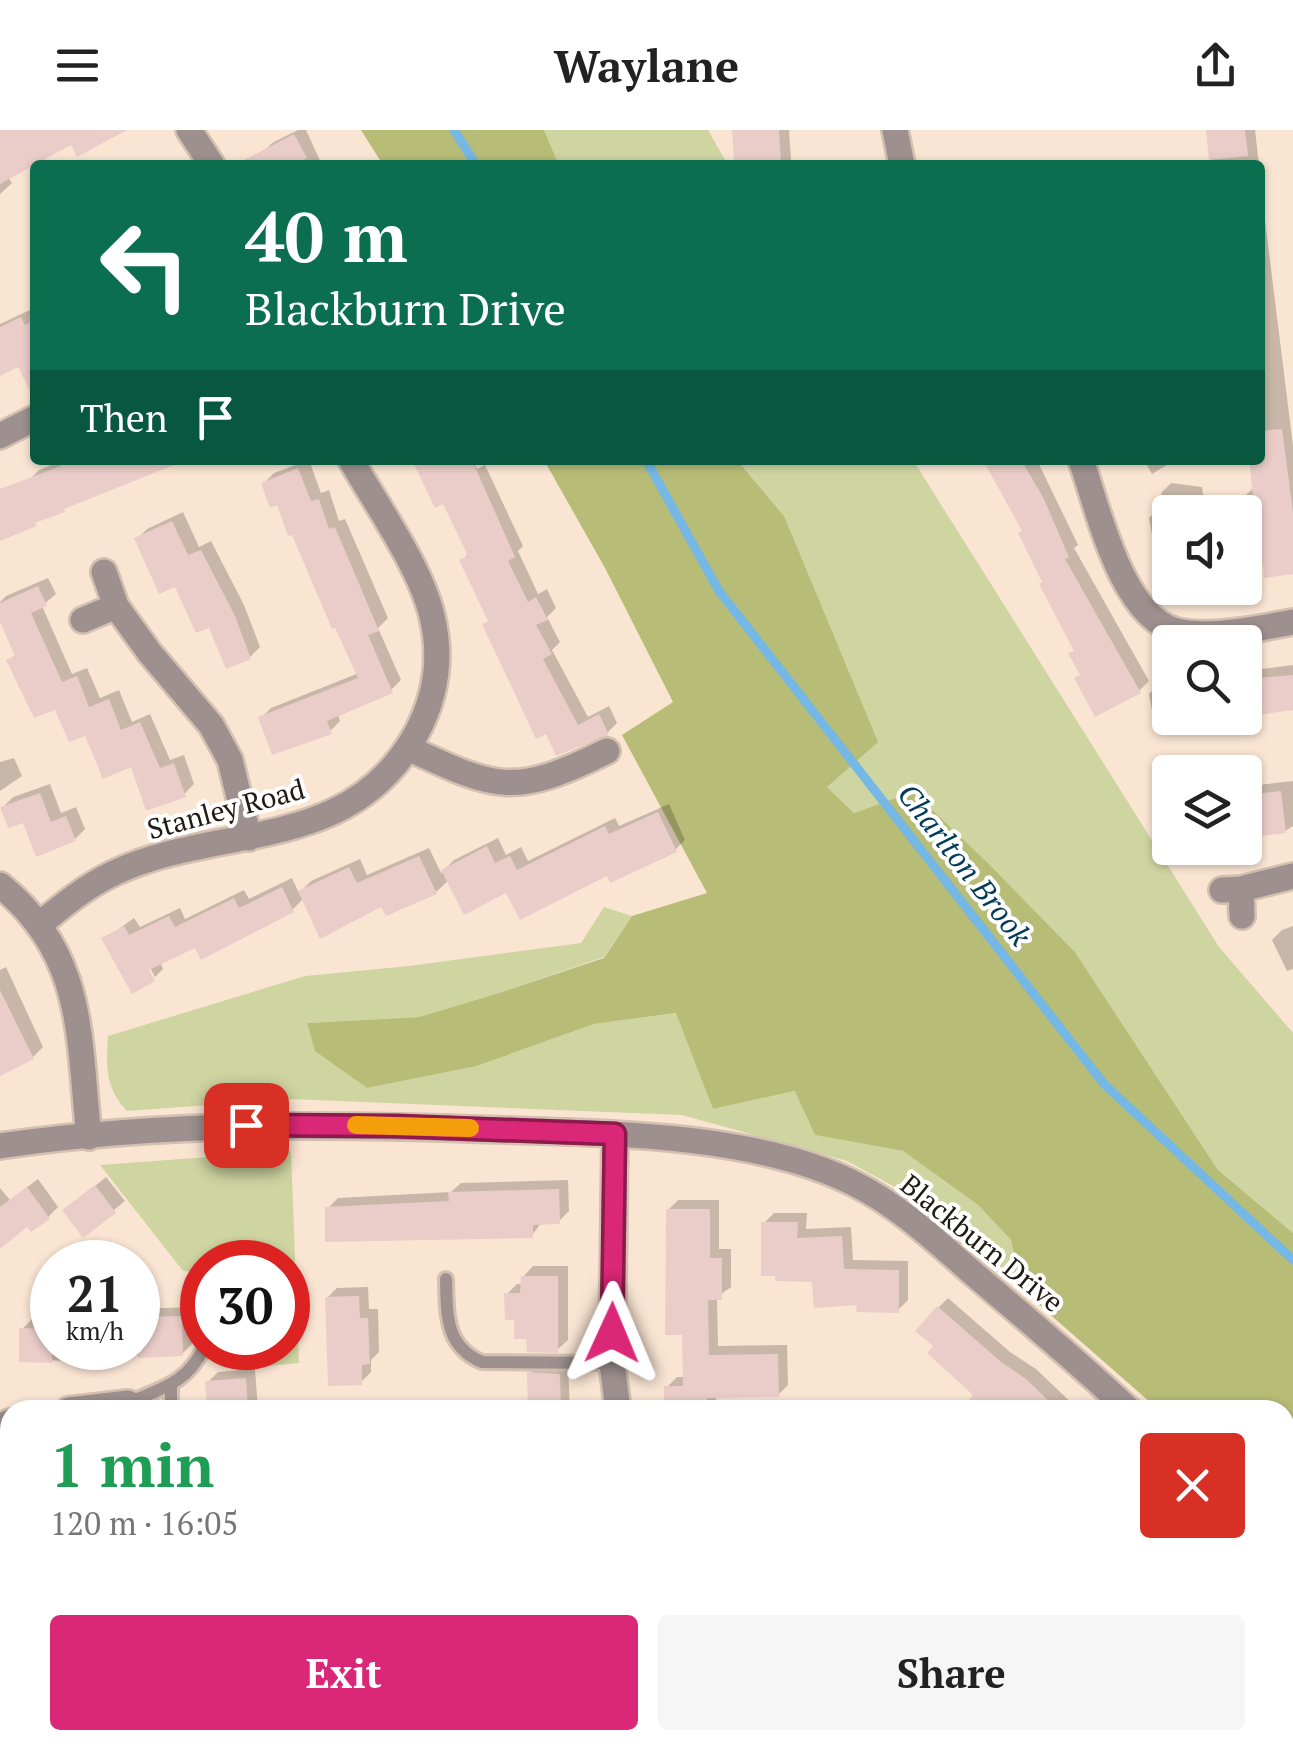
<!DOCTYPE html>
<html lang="en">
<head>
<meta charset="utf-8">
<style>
  :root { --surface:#fff; --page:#f6f6f6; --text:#222; --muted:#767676; --accent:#db2777 }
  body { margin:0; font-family:"PT Serif",serif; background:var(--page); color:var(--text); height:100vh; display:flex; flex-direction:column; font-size:38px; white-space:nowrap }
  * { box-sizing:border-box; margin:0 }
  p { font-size:32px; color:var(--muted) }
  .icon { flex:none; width:55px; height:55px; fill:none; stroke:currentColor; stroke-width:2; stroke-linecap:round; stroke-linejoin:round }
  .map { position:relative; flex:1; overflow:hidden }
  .panel { position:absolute; left:0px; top:1270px; width:1295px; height:350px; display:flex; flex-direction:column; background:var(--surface); border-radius:30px 30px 0 0; box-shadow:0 2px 8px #0004 }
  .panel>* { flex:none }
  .top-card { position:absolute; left:30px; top:30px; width:1235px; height:305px; border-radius:10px; box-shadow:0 2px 8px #0004; background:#0b6e4f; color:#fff; overflow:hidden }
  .buttons { position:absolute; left:1152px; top:365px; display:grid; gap:20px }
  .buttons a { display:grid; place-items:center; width:110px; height:110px; border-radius:10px; background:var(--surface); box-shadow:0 2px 8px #0004; font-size:50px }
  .speed { position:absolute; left:30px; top:1110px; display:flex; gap:20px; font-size:50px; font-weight:700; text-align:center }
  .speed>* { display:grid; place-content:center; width:130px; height:130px; border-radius:50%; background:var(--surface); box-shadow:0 2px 8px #0004; line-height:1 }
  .speed small { font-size:25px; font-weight:400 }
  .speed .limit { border:15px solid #d22; background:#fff; color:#111 }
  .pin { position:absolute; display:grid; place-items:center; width:85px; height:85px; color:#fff; margin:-42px; border-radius:20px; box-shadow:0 5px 15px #0006 }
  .me { position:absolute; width:110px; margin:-55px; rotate:1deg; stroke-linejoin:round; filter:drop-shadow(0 0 8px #0008) }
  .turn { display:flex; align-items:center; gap:35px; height:210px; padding:0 50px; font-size:45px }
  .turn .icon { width:130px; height:130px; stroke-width:2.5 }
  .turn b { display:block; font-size:70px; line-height:85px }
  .then { display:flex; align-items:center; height:95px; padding:0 50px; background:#0003; gap:20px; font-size:38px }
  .round { display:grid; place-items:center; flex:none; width:105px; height:105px; border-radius:10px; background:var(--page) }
  .overview { display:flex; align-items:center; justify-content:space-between; height:170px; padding:0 50px }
  h1 { font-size:60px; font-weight:700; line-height:75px; color:#1e9e55 }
  .cta { display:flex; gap:20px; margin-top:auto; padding:20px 50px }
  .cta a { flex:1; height:115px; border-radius:10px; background:var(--accent); color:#fff; font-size:40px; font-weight:700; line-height:115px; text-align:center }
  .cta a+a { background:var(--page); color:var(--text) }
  header { display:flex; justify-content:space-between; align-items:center; height:130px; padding:0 50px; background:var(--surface); font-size:45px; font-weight:700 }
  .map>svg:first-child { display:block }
  .green { fill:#cfd5a1 }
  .forest { fill:#b7bd76 }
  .shadow { fill:#0003 }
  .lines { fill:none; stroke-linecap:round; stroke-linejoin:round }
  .stream { stroke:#75b7e5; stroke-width:9 }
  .building { fill:#eacdc8 }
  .service-casing { stroke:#d3c0b0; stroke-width:18 }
  .minor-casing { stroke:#d3c0b0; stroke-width:30 }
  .service { stroke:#9d908f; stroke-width:12 }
  .minor { stroke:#9d908f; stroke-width:25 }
  .route-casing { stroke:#8e194d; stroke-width:25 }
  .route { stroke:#db2777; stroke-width:18 }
  .slow { stroke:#f59e0b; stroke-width:18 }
  .labels { text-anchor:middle; stroke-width:8; stroke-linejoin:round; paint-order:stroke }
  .street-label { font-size:28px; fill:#211a13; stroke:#fff }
  .water-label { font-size:30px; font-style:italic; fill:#033b59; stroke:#fff }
</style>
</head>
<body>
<header><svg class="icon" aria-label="menu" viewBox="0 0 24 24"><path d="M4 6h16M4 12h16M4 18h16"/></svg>Waylane<svg class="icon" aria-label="share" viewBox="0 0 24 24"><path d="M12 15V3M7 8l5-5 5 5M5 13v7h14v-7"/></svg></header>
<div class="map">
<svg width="1293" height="1620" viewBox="0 0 1293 1620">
  <rect width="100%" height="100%" fill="#fae5d3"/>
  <path class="green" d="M544,0H708L728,35H559Z
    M737,330H913L1219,817L1293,903V1103L1218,1040L1075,822L987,732L913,663L854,683L827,657L784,386Z
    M604,777L632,786L604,827L502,862L419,887L307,893L315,920L367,958L477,936L594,894L677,883L713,979L796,961L816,1005L903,1021L978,1075L1011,1110L1021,1159L919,1070L847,1031L682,985L289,969L127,981C105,957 106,937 108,906L305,846L409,836L581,813Z
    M291,1021L299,1233L245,1238L243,1218H288V1132H202V1142L183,1141L100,1035Z"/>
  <path class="forest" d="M361,0H544L559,35H383Z
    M544,330H737L784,386L878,612L827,657L854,683L913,662L987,732L1075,822L1218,1040L1293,1103V1405L1285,1398V1280H1159L1021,1159L1011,1110L978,1075L903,1021L815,1005L795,961L713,979L676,883L594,894L477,936L367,958L315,921L307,893L419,887L502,862L604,828L632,786L707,763L622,605L673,572L605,438Z"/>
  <path class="shadow" d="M0,0H116L72,12L8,47L12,53L0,64Z
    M298,0H306L322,35H268L262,23L272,13Z
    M735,0H789L791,30L786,35H751Z
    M1209,0H1255L1259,35H1212Z
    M1260,50L1293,316V442L1265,432L1245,413V382H1170V420L1155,421L1149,388L1159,378H1168L1161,363L1171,353L1202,357L1204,371L1241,370L1254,357L1251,330H1260Z
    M32,179L35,185V229L0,244V194Z
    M64,330H174L68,375L0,409V363L29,350L39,340Z
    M309,330L321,363L329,360L339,391L345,389L388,488L378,498L401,550L391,560L338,584L340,591L330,601L261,588L271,578L359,543L279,372L264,353L274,343Z
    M415,330H473L477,339L485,335L523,416L518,421L538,464L547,459L556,478L547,487L560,512L552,520L588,587L609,576L617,593L607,603L557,623L462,431L469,423L444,370Z
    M987,330H1037L1078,415L1074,418L1149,551L1139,561L1082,544L1076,519L1024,400Z
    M1144,330H1175L1152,344Z
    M183,382L199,417L211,411L244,475L260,517L250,527L210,494L137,409L147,399Z
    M48,448L56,464L42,476L72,544L87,538L100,568L119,560L132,592L150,584L170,630L184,625L194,654L184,664L86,602L9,531L17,523L0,486V472L6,466Z
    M1293,535V575L1245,584V541Z
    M1170,553V588H1221L1156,601L1149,564L1159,554Z
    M14,628L22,646L0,661V632Z
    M1293,651V696L1285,701L1245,705V660L1249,656Z
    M50,654L61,683L76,677L85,699L75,709L3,677L13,667Z
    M669,674L685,710L675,720L608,743L507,760L449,750L436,762L383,773L304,768L292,780L196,814L160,832L163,839L155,847L145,828L105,809L134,788L140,797L180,778L185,789L244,760L249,769L292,748L299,763L311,751L360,729L367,745L429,718L441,743L454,730L498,708L506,725L521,717L528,731L615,688L619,696Z
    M1293,796V839L1287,841L1272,810L1282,800Z
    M6,837L43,917L33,927L0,943V840Z
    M106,1047L125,1071L84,1104L65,1080Z
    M38,1049L58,1077L48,1087L28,1093L0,1116V1058L10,1070Z
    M568,1050L569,1081L559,1091L542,1092L532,1105L328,1078L338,1068L451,1062L461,1053Z
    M678,1070H719V1119H731V1157L717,1167L718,1216L787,1215L788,1255L778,1265H716L717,1280H667V1257L677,1247H685V1202L668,1080Z
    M774,1083H807L806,1099L851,1097L853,1130L908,1131V1170L898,1180L859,1173L814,1150L764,1093Z
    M533,1136H568V1210L557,1220L529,1207L507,1164L517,1154H523V1147Z
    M368,1157L369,1179H378L379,1222L371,1230V1242L361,1252L327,1168L337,1158Z
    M948,1168L1010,1222L1036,1239L1079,1280H974L977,1264L937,1216L938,1178Z
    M191,1177L192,1214L182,1224L112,1226L106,1232L78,1234V1231L21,1230L22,1199L32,1189H52V1218H138V1179Z
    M540,1233H568L570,1280H531L530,1243Z
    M255,1239L258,1280H210L208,1252L218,1242Z
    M884,1271V1280H837L845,1272Z
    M487,1276V1280H445L447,1278Z
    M10,1341V1382H0V1342Z
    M1289,1472L1293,1478V1558L1285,1548V1475Z
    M0,1532L10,1546V1610H29L14,1620H0Z
    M308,1610H317L323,1620H292Z
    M358,1610H420L427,1620H365Z
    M530,1610H578L579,1620H527Z
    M621,1610H675V1620H621Z
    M773,1610H817V1620H773Z
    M950,1610H992V1620H950Z
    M1063,1610H1163L1161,1620H1063Z"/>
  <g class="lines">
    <path class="stream" d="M454,0L476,35
      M646,330L719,461L1104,954L1293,1130"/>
  </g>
  <path class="building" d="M0,0H127L77,27L71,15L0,54Z
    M732,0H779L781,35L734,33Z
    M1206,0H1245L1248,26L1209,30Z
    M294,4L307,28L293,35H234Z
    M21,187L25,195L35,190V271L18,237L0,246V197Z
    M1282,299L1293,382V444L1264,448L1263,435L1247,437L1245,367L1253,366L1249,330H1260V301Z
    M59,330H184V331L64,379L65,382L35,393L37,396L0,411V359L61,336Z
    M412,330H472L515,427L508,431L528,472L536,467L548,490L536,495L552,524L543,529L578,595L599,584L609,605L556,626L546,604L536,609L482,494L488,491L459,430L468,426L443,374L435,378Z
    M983,330H1021L1043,367L1069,427L1065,429L1141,563L1095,587L1074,548L1080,545L1068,523L1074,521L1039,454L1042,452L1018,403L1022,401Z
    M298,338L311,371L319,369L329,399L335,397L379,501L368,505L393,563L327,591L332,604L272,625L258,587L358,548L335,498L332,499L292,405L288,406L277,375L270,378L261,353Z
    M172,391L188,425L201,420L235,486L251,529L226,539L209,498L196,503L175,457L159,464L134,408Z
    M38,456L47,476L31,483L62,552L77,546L89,577L109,569L121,600L140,592L160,638L174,633L186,667L146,681L131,637L103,649L85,606L69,612L55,580L34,588L6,530L15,526L0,492V473Z
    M1293,545V580L1245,587V549Z
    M1281,661L1286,703L1245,708V665Z
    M40,663L51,692L66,686L76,711L36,727L23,693L8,698L0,677Z
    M658,682L677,722L610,753L607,746L520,790L506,763L464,785L441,740L487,716L495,733L510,726L517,740L605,696L609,704Z
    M419,726L437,764L386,786L381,777L320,809L298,761L349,737L357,753Z
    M282,757L294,782L201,830L195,818L149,840L155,851L132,864L101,808L124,796L129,805L169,786L175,797L234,768L239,778Z
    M0,860L34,929L0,946Z
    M95,1055L116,1083L83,1108L62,1080Z
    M27,1057L50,1089L31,1102L27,1097L0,1119V1077Z
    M559,1059L560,1094L533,1095V1108L325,1112V1077L449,1071L448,1062Z
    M666,1079H710V1128H722V1170H708L709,1225L778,1224L779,1267L707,1268V1280H664V1256H683L682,1205H665Z
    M761,1092H798L797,1108L842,1106L844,1139L899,1140V1183L856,1182L857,1175L814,1178L812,1152L775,1151V1146H761Z
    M521,1146H558V1223L527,1222L526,1209H514V1190H505L504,1163H520Z
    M359,1166L360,1188H368L370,1234L362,1235V1255L328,1256L325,1167Z
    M937,1176L1000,1231L1026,1249L1058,1280H961L973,1265L927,1223L933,1216L915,1201Z
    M182,1186L183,1226L138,1228V1187Z
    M19,1198L52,1199V1233L19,1232Z
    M527,1242L560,1244L561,1280H528Z
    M246,1248L248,1280H207L205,1251Z"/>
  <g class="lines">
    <defs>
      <path id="service" d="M446,1149C447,1185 445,1216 482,1232L612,1233
        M171,1257V1280
        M128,1273C162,1258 186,1254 204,1218"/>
      <path id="minor" d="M189,0L212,35
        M895,0L902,35
        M0,306L35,288
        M1081,330C1098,378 1121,487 1177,501C1208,509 1261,498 1293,492
        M104,442L116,476L149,522L211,595L230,630L249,708
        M83,490L116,476
        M408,618C498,660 514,667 607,621
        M0,755C86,825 78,907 89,1007
        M1241,759L1242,786
        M1222,760L1241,759L1293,746
        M39,795C62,776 86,756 114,743C219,693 349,725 416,604C436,567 442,527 432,486C421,438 376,374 351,330
        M615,1004L612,1233L618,1280
        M0,1016C168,991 337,994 506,1000C612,1003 760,1005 855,1054C901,1077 937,1112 975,1145C1027,1189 1079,1233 1129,1280
        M69,1280L128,1273
        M0,1296L10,1292
        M1285,1419L1293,1426
        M0,1464L10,1478
        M724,1610L727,1620
        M87,1620L101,1610"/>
    </defs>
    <use href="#service" class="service-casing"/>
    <use href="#minor" class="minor-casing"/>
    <use href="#service" class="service"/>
    <use href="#minor" class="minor"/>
  </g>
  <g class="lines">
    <defs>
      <path id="route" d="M246,995L396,996L615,1004L612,1203"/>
    </defs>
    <use href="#route" class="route-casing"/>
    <use href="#route" class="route"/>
    <path class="slow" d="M356,995L470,998"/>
  </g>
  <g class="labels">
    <g class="street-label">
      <text transform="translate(226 679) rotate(-15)" y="10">Stanley Road</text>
      <text transform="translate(982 1113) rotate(39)" y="10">Blackburn Drive</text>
    </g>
    <g class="water-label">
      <text transform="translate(964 735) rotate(52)" y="10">Charlton Brook</text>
    </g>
  </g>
</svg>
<div class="buttons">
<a><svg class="icon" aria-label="sound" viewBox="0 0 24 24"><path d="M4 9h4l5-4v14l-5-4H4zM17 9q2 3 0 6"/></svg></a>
<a><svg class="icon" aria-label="search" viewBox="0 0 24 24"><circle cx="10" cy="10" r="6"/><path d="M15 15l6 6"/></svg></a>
<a><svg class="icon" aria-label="layers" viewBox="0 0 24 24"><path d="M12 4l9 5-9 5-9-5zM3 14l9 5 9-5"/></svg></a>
</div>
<div class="speed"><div>21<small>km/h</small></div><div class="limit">30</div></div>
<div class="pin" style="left:246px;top:995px;background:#d93025"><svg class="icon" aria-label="arrive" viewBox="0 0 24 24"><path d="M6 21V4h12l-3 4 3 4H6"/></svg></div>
<svg class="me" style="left:612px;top:1203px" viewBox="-20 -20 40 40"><path d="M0-17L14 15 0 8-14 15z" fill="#db2777" stroke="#fff" stroke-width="4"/></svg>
<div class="top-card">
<div class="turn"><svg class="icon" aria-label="left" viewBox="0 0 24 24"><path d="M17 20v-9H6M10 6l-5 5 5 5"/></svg><div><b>40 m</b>Blackburn Drive</div></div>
<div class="then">Then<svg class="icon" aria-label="arrive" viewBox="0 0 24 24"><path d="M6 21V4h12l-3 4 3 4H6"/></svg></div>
</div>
<section class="panel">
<div class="overview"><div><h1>1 min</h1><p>120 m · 16:05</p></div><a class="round" style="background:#d93025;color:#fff"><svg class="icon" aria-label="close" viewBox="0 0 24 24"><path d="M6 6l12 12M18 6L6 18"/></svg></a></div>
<div class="cta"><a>Exit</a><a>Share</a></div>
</section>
</div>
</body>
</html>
